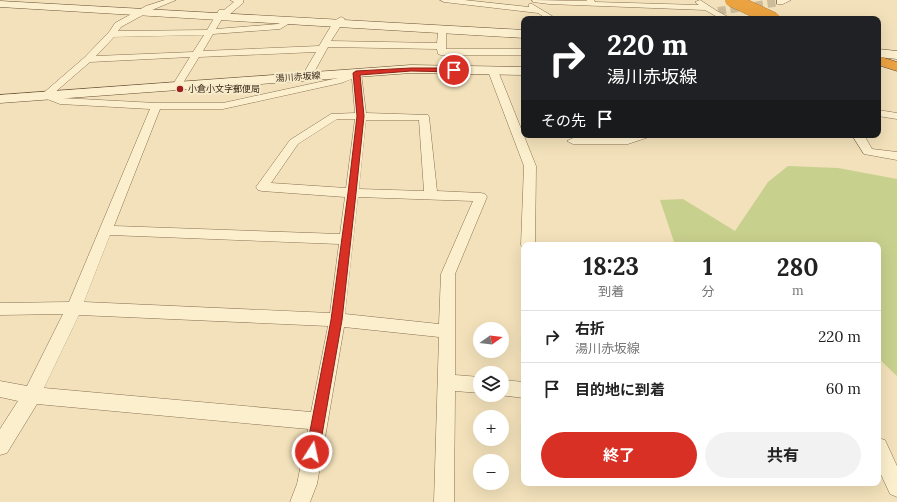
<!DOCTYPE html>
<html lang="ja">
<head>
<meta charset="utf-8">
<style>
  :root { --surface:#fff; --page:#f2f2f2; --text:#222; --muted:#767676; --line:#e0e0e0; --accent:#d93025 }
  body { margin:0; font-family:Lora,"Noto Sans JP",serif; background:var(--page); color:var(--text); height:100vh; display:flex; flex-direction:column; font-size:15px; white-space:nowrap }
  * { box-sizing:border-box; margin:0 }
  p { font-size:13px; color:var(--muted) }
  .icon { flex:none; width:22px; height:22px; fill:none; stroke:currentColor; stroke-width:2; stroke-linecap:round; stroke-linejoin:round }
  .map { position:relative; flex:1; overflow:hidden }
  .drawer { position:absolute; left:521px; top:242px; width:360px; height:244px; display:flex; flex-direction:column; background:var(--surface); border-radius:8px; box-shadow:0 4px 16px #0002 }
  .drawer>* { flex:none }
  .top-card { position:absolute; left:521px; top:16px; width:360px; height:122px; border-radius:8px; box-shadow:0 4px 16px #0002; background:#202124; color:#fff; overflow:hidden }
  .needle { width:26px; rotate:76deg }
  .controls { position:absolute; left:473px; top:322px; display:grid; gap:8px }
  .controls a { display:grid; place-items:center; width:36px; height:36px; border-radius:50%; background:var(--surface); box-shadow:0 4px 16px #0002; font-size:20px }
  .pin { position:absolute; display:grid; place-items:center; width:34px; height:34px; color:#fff; margin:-17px; border:2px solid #fff; border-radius:50%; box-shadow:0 1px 4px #0007 }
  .me { position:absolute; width:44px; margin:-22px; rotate:10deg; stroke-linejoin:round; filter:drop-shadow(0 0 3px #0008) }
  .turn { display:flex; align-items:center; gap:14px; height:84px; padding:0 20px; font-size:18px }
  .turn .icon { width:52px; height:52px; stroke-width:2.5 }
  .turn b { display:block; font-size:28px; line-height:34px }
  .then { display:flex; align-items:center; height:38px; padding:0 20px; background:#0003; gap:8px; font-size:15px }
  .eta { display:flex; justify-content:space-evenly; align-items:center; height:68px; text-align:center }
  .eta b { font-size:24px; font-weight:700; line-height:28px }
  .primary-button { display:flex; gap:8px; margin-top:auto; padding:8px 20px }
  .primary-button a { flex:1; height:46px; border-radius:24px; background:var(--accent); color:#fff; font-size:16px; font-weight:700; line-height:46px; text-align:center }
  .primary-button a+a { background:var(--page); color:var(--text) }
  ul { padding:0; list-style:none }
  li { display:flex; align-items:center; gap:12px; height:52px; padding:0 20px; border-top:1px solid var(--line) }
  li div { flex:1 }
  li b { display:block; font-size:15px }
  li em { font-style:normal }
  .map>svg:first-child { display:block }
  .green { fill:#c8d08d }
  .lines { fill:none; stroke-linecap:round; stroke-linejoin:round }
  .street-tunnel { stroke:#cdbc9a; stroke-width:8; stroke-dasharray:8 4.5; stroke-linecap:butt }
  .street-casing { stroke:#897053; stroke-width:1 }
  .secondary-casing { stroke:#6b5136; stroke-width:1 }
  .highway-casing { stroke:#563e28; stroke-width:1 }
  .street { fill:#fcefcd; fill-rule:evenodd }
  .secondary { fill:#fcefcd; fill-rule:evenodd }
  .highway { fill:#eba240; fill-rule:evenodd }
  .highway-bridge-casing { stroke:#563e28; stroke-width:14; stroke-linecap:butt }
  .highway-bridge { stroke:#eba240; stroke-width:14 }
  .route { fill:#d93025; stroke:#8d1f18 }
  .poi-dot { fill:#9e1e1d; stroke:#f8ebca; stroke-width:1.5 }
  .labels { text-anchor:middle; stroke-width:4; stroke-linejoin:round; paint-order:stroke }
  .far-street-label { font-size:9px; fill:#372819; stroke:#f8ebca }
  .far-poi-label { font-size:9px; fill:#372819; stroke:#f8ebca; text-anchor:start }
</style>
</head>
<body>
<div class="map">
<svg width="897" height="502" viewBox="0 0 897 502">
  <rect width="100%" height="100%" fill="#f2e1ba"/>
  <path class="green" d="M788,166L838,168L897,179V376L878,358V245H675L660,200L683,199L735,231L768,182Z"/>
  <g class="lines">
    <path class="street-tunnel" d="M718,11L780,2"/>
    <defs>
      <path id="street" d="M165,0H176L152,10L121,27L118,31L207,30L219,10H224L234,2L230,0H243V3L230,14H225L216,29L278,24L291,18L295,20L280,29L213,34L203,51L319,46L334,21L341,17L345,19L331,41L437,43L438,33L442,30L446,33V49H524V55H441L438,54L437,49L328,47L312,76L307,79L302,76L316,52L199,57L180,88L177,89L172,86L190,57L90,62L53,94L62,98L156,103H223L338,78L356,70L361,73L366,113L428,115L429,117L437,191L481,193L485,194L487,197L455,274V375L480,377V393L455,391L454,502H434L439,337L344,327L317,484L310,502H290L297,484L308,429L37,404L7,453L0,455V429L18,401L0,397V381L27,386L63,314L0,315V303L69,302L150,109L60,104L42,97L41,95L85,57L109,32L115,23L146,6ZM204,35L193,52L96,56L114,37ZM352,79L355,113L331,114L290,140L256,187L258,190L262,191L345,197L340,234L114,226L160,109H223L341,83ZM337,119H355L346,188L271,183L298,144ZM366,120H419L424,191L359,189ZM358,197L473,201L441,274L439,324L345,314ZM110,235L339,244L330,313L84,302ZM79,315L328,326L311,412L44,388Z
        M440,0H464L529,7V4H532L557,19H547L538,13L444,2Z
        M532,0L587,1L586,0H594L595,2L699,5L695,2L700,0L717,11L732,19H721L705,10L549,4L533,2Z
        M777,0H791L783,4H777Z
        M493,68L498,71L536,166L535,245H524V249L521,245L524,166L488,71Z
        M878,110L897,113V119L878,116Z
        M634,135H651L649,137L628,144H573L567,141L573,138H627Z
        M852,135H864L872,149L897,152V160L864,154Z
        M502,380L524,382V398L499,395H502Z
        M878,438L885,440L897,466V497L890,494L878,468Z"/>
      <path id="secondary" d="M0,1L524,30V38L0,7Z
        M878,49L897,51V59L878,57Z
        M411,65L524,67V75L411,73L0,103V95Z"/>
      <path id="highway" d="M878,56L897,62V71L878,65Z"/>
    </defs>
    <use href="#street" class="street-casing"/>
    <use href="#secondary" class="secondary-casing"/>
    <use href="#highway" class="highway-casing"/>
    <use href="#street" class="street"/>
    <use href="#secondary" class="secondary"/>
    <use href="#highway" class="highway"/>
    <defs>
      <path id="highway-bridge" d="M732,0L773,19"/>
    </defs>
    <use href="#highway-bridge" class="highway-bridge-casing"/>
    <use href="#highway-bridge" class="highway-bridge"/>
  </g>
  <path class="route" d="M411,68H454L457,70L454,72L411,71L360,75L364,116L356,193L342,320L319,452L317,457L312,459L308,457L306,452L331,320L348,193L357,116L353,73L356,71Z"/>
  <circle class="poi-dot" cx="180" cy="89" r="4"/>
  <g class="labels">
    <g class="far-street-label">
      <text transform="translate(298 77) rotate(-4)" y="3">湯川赤坂線</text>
    </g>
    <g class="far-poi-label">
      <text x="188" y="92">小倉小文字郵便局</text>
    </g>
  </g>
</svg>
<div class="controls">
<a><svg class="needle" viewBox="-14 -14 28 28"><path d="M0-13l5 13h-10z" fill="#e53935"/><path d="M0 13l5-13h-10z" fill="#767676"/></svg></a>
<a><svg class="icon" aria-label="layers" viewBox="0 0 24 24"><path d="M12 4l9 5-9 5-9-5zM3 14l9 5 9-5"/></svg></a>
<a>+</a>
<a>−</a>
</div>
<div class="pin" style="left:454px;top:70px;background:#d93025"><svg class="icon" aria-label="arrive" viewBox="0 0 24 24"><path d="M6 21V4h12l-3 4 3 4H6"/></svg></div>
<svg class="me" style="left:312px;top:452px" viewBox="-20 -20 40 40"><circle r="17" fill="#d93025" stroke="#fff" stroke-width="3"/><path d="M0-11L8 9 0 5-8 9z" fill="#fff"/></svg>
<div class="top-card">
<div class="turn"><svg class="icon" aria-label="right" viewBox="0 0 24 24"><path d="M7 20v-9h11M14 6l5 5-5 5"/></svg><div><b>220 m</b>湯川赤坂線</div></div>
<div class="then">その先<svg class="icon" aria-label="arrive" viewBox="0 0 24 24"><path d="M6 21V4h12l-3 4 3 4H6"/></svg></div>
</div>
<section class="drawer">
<div class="eta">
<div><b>18:23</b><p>到着</p></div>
<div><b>1</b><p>分</p></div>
<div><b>280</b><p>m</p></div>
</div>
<ul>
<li><svg class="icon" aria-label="right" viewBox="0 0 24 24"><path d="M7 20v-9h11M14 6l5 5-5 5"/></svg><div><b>右折</b><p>湯川赤坂線</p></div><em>220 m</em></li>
<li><svg class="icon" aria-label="arrive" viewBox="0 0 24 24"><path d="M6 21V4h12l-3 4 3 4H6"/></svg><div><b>目的地に到着</b></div><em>60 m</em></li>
</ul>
<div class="primary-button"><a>終了</a><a>共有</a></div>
</section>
</div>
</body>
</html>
